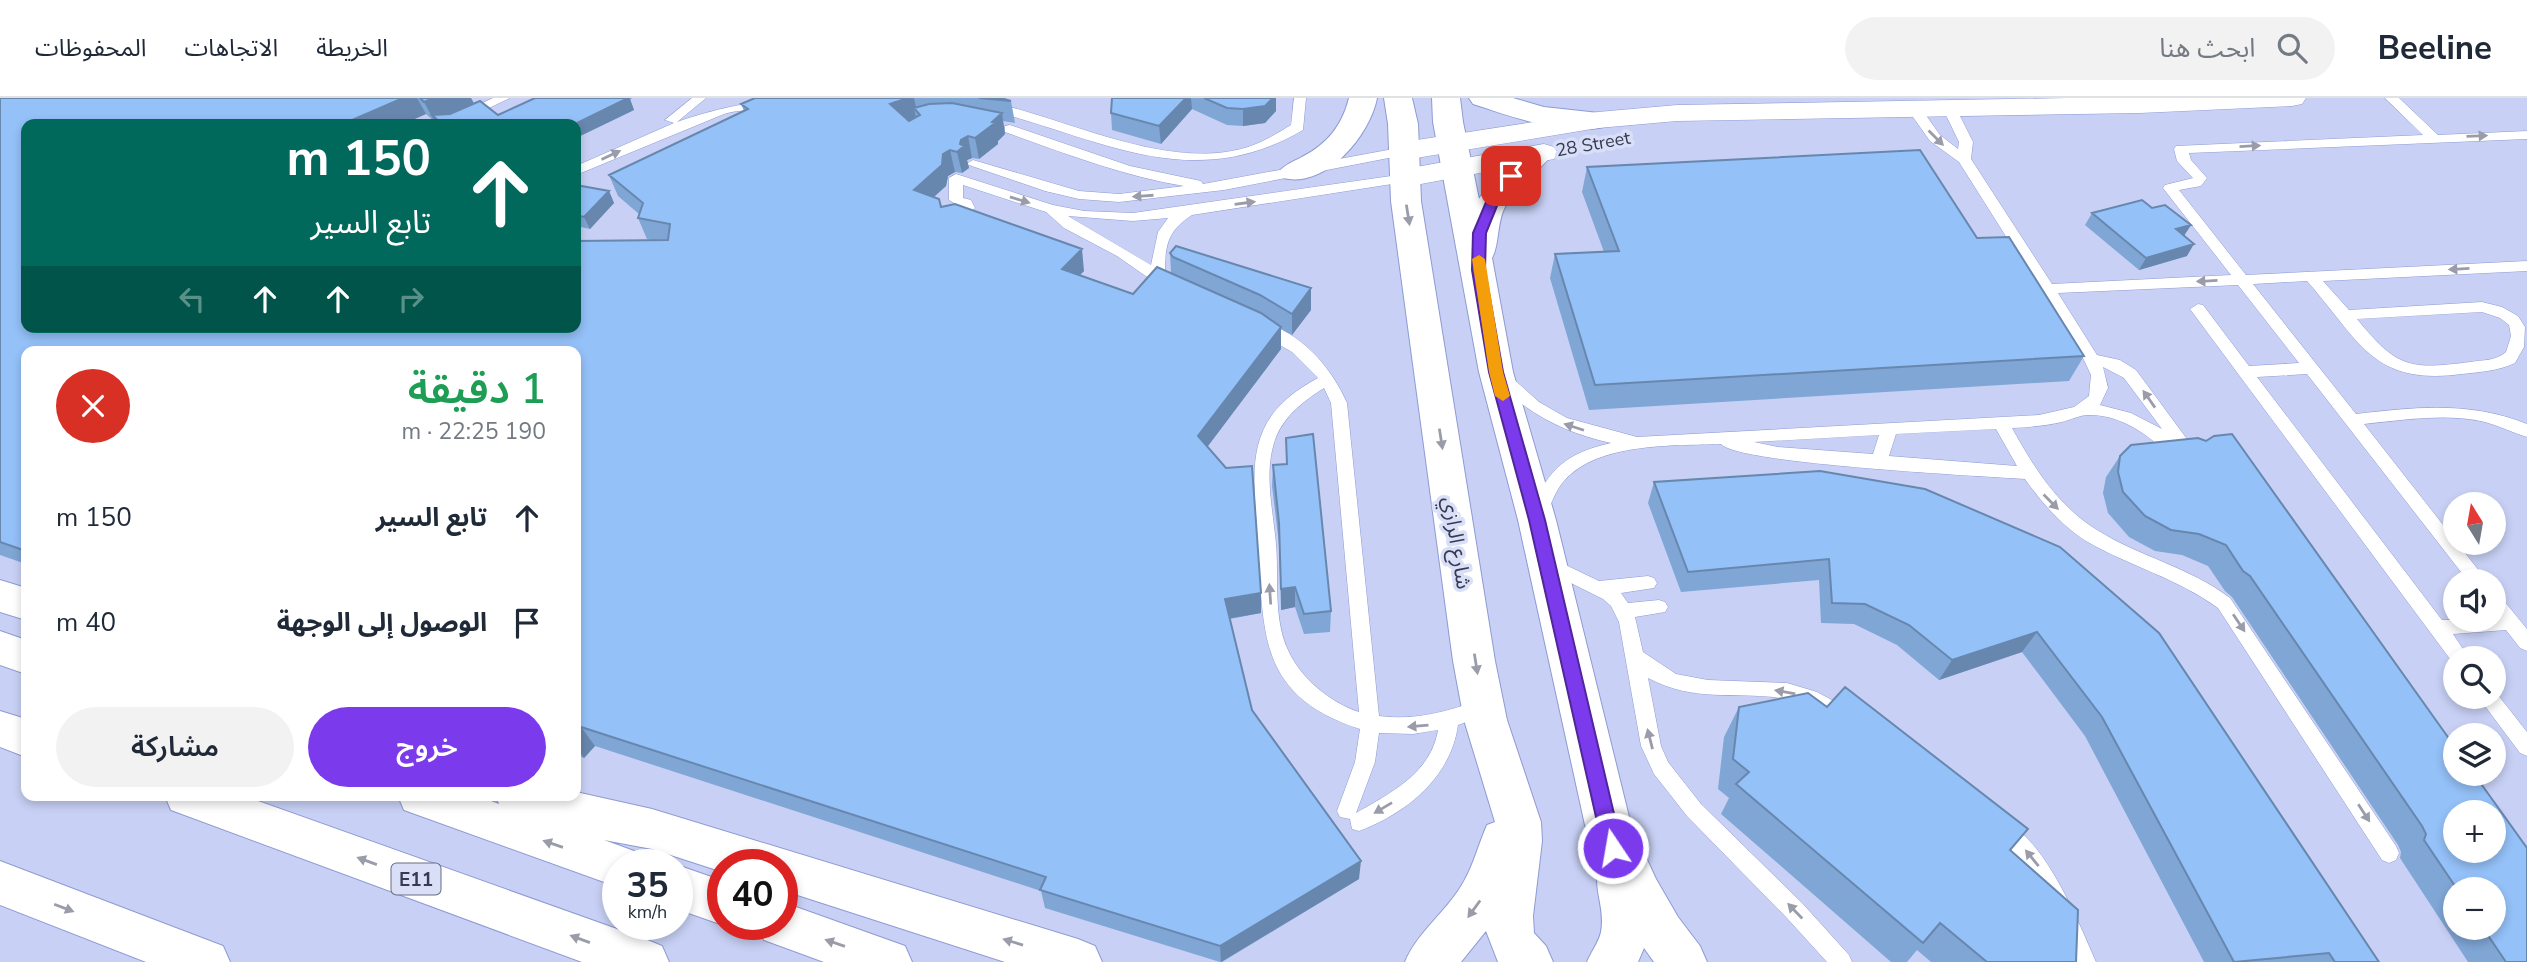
<!DOCTYPE html>
<html lang="ar">
<head>
<meta charset="utf-8">
<style>
  :root { --surface:#fff; --page:#f2f2f3; --text:#1f2937; --muted:#747a83; --line:#e0e1e3; --accent:#7c3aed }
  body { margin:0; font-family:"Nunito Sans","Noto Sans Arabic",sans-serif; background:var(--page); color:var(--text); direction:rtl; height:100vh; display:flex; flex-direction:column; font-size:26px; white-space:nowrap }
  * { box-sizing:border-box; margin:0 }
  p { font-size:23px; color:var(--muted) }
  .icon { flex:none; width:38px; height:38px; fill:none; stroke:currentColor; stroke-width:2; stroke-linecap:round; stroke-linejoin:round }
  .map { position:relative; flex:1; overflow:hidden; direction:ltr }
  .sheet { position:absolute; left:21px; top:248px; width:560px; height:455px; display:flex; flex-direction:column; background:var(--surface); border-radius:14px; box-shadow:0 4px 10px #0003; direction:rtl }
  .sheet>* { flex:none }
  .top-card { position:absolute; left:21px; top:21px; width:560px; height:214px; border-radius:14px; box-shadow:0 4px 10px #0003; direction:rtl; background:#00695c; color:#fff; overflow:hidden }
  .needle { width:46px; rotate:349deg }
  .buttons { position:absolute; left:2443px; top:394px; display:grid; gap:14px }
  .buttons a { display:grid; place-items:center; width:63px; height:63px; border-radius:50%; background:var(--surface); box-shadow:0 4px 10px #0003; font-size:35px }
  .speed { position:absolute; left:602px; top:751px; display:flex; gap:14px; font-size:35px; font-weight:700; text-align:center }
  .speed>* { display:grid; place-content:center; width:91px; height:91px; border-radius:50%; background:var(--surface); box-shadow:0 4px 10px #0003; line-height:1 }
  .speed small { font-size:18px; font-weight:400 }
  .speed .limit { border:10px solid #d22; background:#fff; color:#111 }
  .pin { position:absolute; display:grid; place-items:center; width:60px; height:60px; color:#fff; margin:-30px; border-radius:14px; box-shadow:0 4px 10px #0006 }
  .me { position:absolute; width:77px; margin:-38px; rotate:348deg; stroke-linejoin:round; filter:drop-shadow(0 0 5px #0008) }
  .turn { display:flex; align-items:center; gap:24px; height:147px; padding:0 35px; font-size:32px }
  .turn .icon { width:91px; height:91px; stroke-width:2.5 }
  .turn b { display:block; font-size:49px; line-height:60px }
  .lanes { display:flex; align-items:center; height:66px; padding:0 35px; background:#0003; justify-content:center; gap:35px; direction:ltr }
  .lanes .off { opacity:.35 }
  .round { display:grid; place-items:center; flex:none; width:74px; height:74px; border-radius:37px; background:var(--page) }
  .summary { display:flex; align-items:center; justify-content:space-between; height:119px; padding:0 35px }
  h1 { font-size:42px; font-weight:600; line-height:52px; color:#1e9e55 }
  .button { display:flex; gap:14px; margin-top:auto; padding:14px 35px }
  .button a { flex:1; height:80px; border-radius:42px; background:var(--accent); color:#fff; font-size:28px; font-weight:600; line-height:80px; text-align:center }
  .button a+a { background:var(--page); color:var(--text) }
  ul { padding:0; list-style:none }
  li { display:flex; align-items:center; gap:21px; height:105px; padding:0 35px }
  li div { flex:1 }
  li b { display:block; font-size:26px }
  li em { font-style:normal }
  header { display:flex; align-items:center; gap:42px; box-sizing:border-box; height:98px; padding:0 35px; background:var(--surface); border-bottom:2px solid var(--line) }
  header strong { font-size:33px }
  nav { display:flex; gap:38px; margin-inline-start:auto; font-size:24px }
  .search { width:490px; height:63px; background:var(--page); display:flex; align-items:center; gap:18px; box-sizing:border-box; padding:0 24px; border-radius:38px; color:var(--muted); font-size:26px }
  .map>svg:first-child { display:block }
  .lines { fill:none; stroke-linecap:round; stroke-linejoin:round }
  .service-casing { stroke:#8e9ad3; stroke-width:1 }
  .minor-casing { stroke:#8e9ad3; stroke-width:1 }
  .tertiary-casing { stroke:#8e9ad3; stroke-width:2 }
  .motorway-casing { stroke:#8e9ad3; stroke-width:2 }
  .service { fill:#fff; fill-rule:evenodd }
  .minor { fill:#fff; fill-rule:evenodd }
  .tertiary { fill:#fff; fill-rule:evenodd }
  .motorway { fill:#fff; fill-rule:evenodd }
  .wall { fill:#7fa6d5; fill-rule:evenodd }
  .shaded-wall { fill:#6887ae }
  .building { fill:#94c1f8; stroke:#6887ae; stroke-width:2; fill-rule:evenodd }
  .oneway { fill:#9a9da9 }
  .route { fill:#7c3aed; stroke:#51269a; stroke-width:2 }
  .slow { fill:#f59e0b }
  .labels { text-anchor:middle; stroke-width:7; stroke-linejoin:round; paint-order:stroke }
  .far-street-label { font-size:18px; fill:#363b53; stroke:#d9dff7 }
  .shield { fill:#d9dff7; stroke:#676c84; stroke-width:2 }
  .shield-label { font-size:19px; font-weight:bold; fill:#363b53 }
  .street-label { font-size:21px; fill:#363b53; stroke:#d9dff7 }
</style>
</head>
<body>
<header>
<strong>Beeline</strong>
<div class="search"><svg class="icon" aria-label="search" viewBox="0 0 24 24"><circle cx="10" cy="10" r="6"/><path d="M15 15l6 6"/></svg>ابحث هنا</div>
<nav><a>الخريطة</a><a>الاتجاهات</a><a>المحفوظات</a></nav>
</header>
<div class="map">
<svg width="2527" height="864" viewBox="0 0 2527 864">
  <rect width="100%" height="100%" fill="#c8d1f5"/>
  <g class="lines">
    <defs>
      <path id="service" d="M493,0H510L455,26H438Z
        M692,0H706L677,24C699,16 754,0 774,6C764,13 738,11 724,16L576,77V68L674,25L665,22Z
        M1294,0H1306L1303,32C1190,98 1099,39 985,11L983,8L990,4C1068,21 1169,74 1248,49C1263,44 1278,35 1291,27Z
        M2385,0H2399L2438,37L2527,33V41L2189,55L2191,62L2207,80L2201,88L2179,92L2246,177L2527,163V173L2323,183L2349,212L2482,204L2502,209L2518,218L2525,229L2524,249L2515,265C2498,273 2480,274 2462,276C2372,288 2360,243 2307,183L2253,186L2356,316C2415,309 2470,303 2527,326V339C2513,335 2500,328 2485,324C2446,315 2404,322 2364,326L2487,483H2468L2307,276L2257,279L2442,522H2494V496L2500,498L2527,531V553L2520,550L2506,532L2453,536L2469,560H2455L2453,565L2190,211L2198,206L2203,207L2249,268L2299,265L2238,187L2058,195L2097,257L2120,262L2136,272L2195,352L2197,356L2195,360L2189,362L2182,358H2170C2149,337 2120,316 2088,317C2080,317 2070,322 2062,324C2045,328 2029,329 2012,330C2034,370 2058,408 2097,432C2140,459 2189,469 2230,500L2396,748L2399,755L2396,762L2389,765L2382,762L2218,510C2177,480 2129,468 2086,443C2061,427 2042,405 2025,381C1983,378 1738,366 1721,346C1673,348 1598,344 1564,383C1555,393 1552,405 1546,417H1534L1531,412C1549,370 1567,355 1611,345C1566,335 1532,318 1498,286L1496,282L1504,276L1510,278L1539,304L1567,320L1637,339L2039,317L2074,309L2089,298L2091,277L2084,262L1959,64L1930,43L1908,12L1910,9H1920L1940,37L1958,51L1959,44L1943,11L1945,8H1955L1973,44L1971,61L2052,186L2231,177L2163,90L2165,87L2193,80L2177,63L2174,51L2176,48L2423,37ZM2482,214L2500,220L2509,227L2511,238L2506,254C2496,263 2483,262 2470,264C2409,272 2397,270 2357,221ZM2103,269L2124,280L2162,331L2131,315L2100,307L2108,290ZM1996,331L2017,368L1889,358L1896,336ZM1879,337L1873,356L1778,349L1754,344Z
        M1010,27L1130,68L1201,83L1203,86L1404,49L1411,53L1404,57L1224,92L1119,104L1079,101L1045,93L966,66L973,62L1079,93L1119,96L1184,88C1123,78 1064,55 1005,34V28Z
        M956,76L1053,107L1084,113L1133,115L1405,76L1412,80L1405,84L1192,117C1169,132 1165,145 1165,173L1179,188L1172,193L1160,188L1117,158L1064,130L1046,114L963,87V100L971,102L975,110L956,128H946V122L961,109L949,102V80ZM1068,118L1133,123L1168,120L1158,134L1151,167Z
        M1261,224C1302,235 1331,269 1347,305L1379,618C1416,623 1449,613 1483,601L1490,603L1493,609L1490,615L1458,627C1451,679 1407,715 1359,733L1352,731L1350,721L1340,719L1337,713L1355,664L1360,631C1258,598 1264,536 1258,447C1254,373 1240,321 1318,280L1292,254L1256,233L1253,229L1256,225ZM1324,290L1331,305L1359,614C1331,605 1300,580 1288,552C1273,520 1279,480 1276,446C1273,411 1263,373 1276,339C1285,317 1305,302 1324,290ZM1438,632C1431,675 1391,695 1356,715L1375,664L1379,635L1413,636Z
        M1549,459L1599,483L1648,478L1654,480L1657,485L1654,490L1621,495L1628,505L1659,502L1665,504L1668,509L1665,514L1635,519L1643,554L1676,576L1708,582L1787,585L1817,594L1854,614L1857,620L1854,626L1847,628C1826,621 1810,605 1787,601C1736,592 1698,606 1648,580L1661,648L1668,664L1701,706L1802,805L1849,857L1852,864H1827L1786,819L1687,718L1654,676L1641,648L1619,524L1611,508L1603,501L1543,471L1540,466L1543,461Z
        M2494,592L2527,634V658L2520,655L2482,604L2480,598H2494Z
        M2000,721C2044,737 2078,823 2096,864H2074C2060,832 2047,800 2026,771C2016,757 1997,746 1990,730L1993,723Z"/>
      <path id="minor" d="M2068,0H2306L2302,6L2292,8L2140,15L1677,23L1598,30L1404,62L1394,59L1390,53L1394,47L1404,44L1598,14L1677,7Z
        M1544,46L1554,49L1558,55L1554,61L1405,89L1395,86L1390,80L1395,74L1405,71Z"/>
      <path id="tertiary" d="M1349,0H1377C1370,37 1326,91 1283,80L1279,74C1285,66 1293,64 1302,59C1327,46 1342,28 1349,0Z
        M1384,0H1412L1418,26L1421,103L1495,563L1507,622L1541,724L1542,743L1533,818L1534,835L1546,848L1553,864H1498L1486,833L1461,864H1405C1416,837 1441,818 1458,793C1472,773 1477,750 1487,727L1495,724L1464,622L1453,563L1391,103L1388,26Z
        M1432,0H1460L1463,24L1479,101C1493,78 1518,42 1548,50L1552,56C1538,76 1515,88 1504,111C1497,126 1499,148 1492,160L1513,274L1556,422L1631,727L1656,781L1678,819L1700,848L1707,864H1654L1644,850L1638,864H1587C1591,854 1599,844 1601,834C1606,807 1590,788 1601,763L1585,727L1518,422L1479,274L1433,24Z
        M1469,0H1513L1544,9L1608,16L1613,22L1608,28C1566,39 1513,19 1473,6Z"/>
      <path id="motorway" d="M0,482L26,490V522L0,514Z
        M0,533L26,542V576L0,567Z
        M0,613L26,621V659L0,649Z
        M576,694L652,711L1078,841L1095,848L1102,864H1005L782,792V766H723V774L652,751L604,742L634,753L640,766H618V789L404,712L398,698H478L499,706L496,698H576Z
        M165,698H244L645,841L662,848L669,864H582L171,712Z
        M0,763L223,848L230,864H146L0,807Z
        M677,767L723,783V826H726L723,827L677,811Z
        M782,804L905,848L912,864H824L764,842L757,826H782Z"/>
    </defs>
    <use href="#service" class="service-casing"/>
    <use href="#minor" class="minor-casing"/>
    <use href="#tertiary" class="tertiary-casing"/>
    <use href="#motorway" class="motorway-casing"/>
    <use href="#service" class="service"/>
    <use href="#minor" class="minor"/>
    <use href="#tertiary" class="tertiary"/>
    <use href="#motorway" class="motorway"/>
  </g>
  <path class="wall" d="M0,0H471L474,5L498,17L535,0H632L630,1L634,12L576,40V26H437L426,16L403,26H26V229L651,142L647,141L638,120L639,116L618,98L609,77L744,13L741,6L755,0H1001L1011,3L1015,25L1003,23L1005,36L998,43V46L979,61L972,60L967,62L969,70L962,75L955,74L948,78L946,88L934,99L941,109L1084,173L1080,177L1133,196L1171,175L1170,155L1311,212L1292,237L1281,231V251L1207,349L1261,515L1230,521L1252,612L1359,781L1222,864H1220L1045,810L1041,793L595,648L584,660L576,657V254H26V466L0,457Z
    M1112,0H1276V13L1265,25L1243,28L1227,27L1192,11L1161,46L1112,32L1111,15Z
    M1587,69L1977,140L2084,258L2069,283L1589,312L1550,180L1555,156L1604,154L1582,94Z
    M576,87L609,93L614,105L590,131L576,128Z
    M2152,110L2191,127L2184,138L2187,158L2139,172L2085,127L2092,115Z
    M2232,336L2455,649V676H2474L2527,750V864H2468L2400,760L2401,754L2398,747L2232,499L2225,493L2208,468L2182,457L2155,453L2129,439L2108,415L2103,395L2106,379L2120,358L2131,347L2198,340L2206,343L2214,338ZM2455,714H2494V752H2455ZM2455,791H2494V830H2455Z
    M1286,340L1331,513L1330,534L1304,536L1295,509L1281,512L1279,446L1272,388L1273,367L1286,366Z
    M1654,384L1925,391L2379,864H2204L2085,638L2022,554L1939,582L1897,547L1854,526L1821,525L1819,482L1681,494L1648,405Z
    M1739,609L2010,752L2076,864H1931L1917,852L1907,864H1891L1721,716L1729,700L1718,691L1724,639Z"/>
  <path class="shaded-wall" d="M403,0H417L426,16L403,26H343Z
    M433,0H471L474,6L439,24L432,17L437,25L436,26L424,4Z
    M621,0H632L630,1L634,12L576,40V26Z
    M908,0H914L917,14L914,10L916,20L895,28L890,6Z
    M1186,0H1191L1192,11L1161,46L1159,28Z
    M1273,0H1276V13L1265,25L1243,28V11Z
    M1002,15L1005,36L998,43V46L979,61L975,40Z
    M968,38L972,60L967,62L969,70L962,75L957,54L961,42Z
    M950,52L955,74L948,78L946,88L918,113L914,92L943,56Z
    M609,93L614,105L590,131L584,119Z
    M2191,127L2183,139L2176,131Z
    M2194,146L2187,158L2139,172L2146,160Z
    M1082,151L1084,173L1065,192L1062,171Z
    M1311,190V212L1292,237V216Z
    M1281,229V251L1199,360L1198,338Z
    M1295,489V509L1281,512V491Z
    M1261,495V515L1226,521L1225,501Z
    M2037,534L2022,554L1939,582L1952,562Z
    M581,629L595,648L584,660L576,648V635Z
    M1361,763L1359,781L1221,864L1220,848Z"/>
  <path class="building" d="M0,0H403L343,26H26V229H576V143L668,142L670,126L638,120L643,105L609,77L748,11L741,6L755,0H908L890,6L909,23L920,17L914,10L929,6L952,5L1002,15L992,24L995,25L975,40L968,38L961,42L960,46L964,48L957,54L950,52L943,56L942,67L914,92L939,101L941,109L955,106L1082,151L1062,171L1133,196L1157,169L1261,215L1281,229L1198,338L1226,370L1252,368L1261,495L1225,501L1252,612L1361,763L1220,848L1040,792L1046,779L581,629L576,635V254H26V453L0,444Z
    M420,0H433L424,4Z
    M535,0H628L575,26H442L432,17L450,16L480,3L498,17Z
    M979,0H1001L1011,3Z
    M1112,0H1186L1159,28L1111,15Z
    M1204,0H1273L1265,8L1243,11L1227,10Z
    M1920,52L1977,140L2009,139L2084,258L1595,287L1555,156L1619,153L1587,69Z
    M576,87L609,93L584,119L576,117Z
    M2142,102L2152,110L2165,107L2191,127L2176,131L2194,146L2146,160L2092,115Z
    M1176,148L1311,190L1292,216L1260,197L1173,159L1170,155Z
    M1313,336L1331,513L1304,516L1295,489L1281,491L1279,425L1273,367L1287,366L1286,340Z
    M2232,336L2455,649V676H2474L2527,750V864H2506L2483,830H2494V791H2457L2424,742L2426,736L2422,728L2250,478L2243,473L2226,447L2199,436L2171,432L2145,418L2123,394L2118,374L2120,358L2131,347L2198,340L2206,343L2214,338ZM2455,714H2494V752H2455Z
    M1820,373L1925,391L2060,449L2159,535L2379,864H2335L2329,855L2234,864L2102,619L2037,534L1952,562L1909,527L1865,506L1832,505L1829,461L1688,474L1654,384Z
    M1845,589L2028,731L2010,752L2078,812L2076,864H1987L1940,825L1923,845L1736,686L1749,674L1733,661L1739,609L1808,595L1827,609Z"/>
  <defs><path id="oneway-solid" d="M-6-.8H1V-3.2L6.5 0L1 3.2V.8H-6Z" transform="scale(1.75)"/></defs>
  <g class="oneway">
    <use href="#oneway-solid" transform="translate(2477 38) rotate(-2)"/>
    <use href="#oneway-solid" transform="translate(1936 40) rotate(45)"/>
    <use href="#oneway-solid" transform="translate(2250 48) rotate(-3)"/>
    <use href="#oneway-solid" transform="translate(611 57) rotate(-25)"/>
    <use href="#oneway-solid" transform="translate(1143 98) rotate(176)"/>
    <use href="#oneway-solid" transform="translate(1020 102) rotate(17)"/>
    <use href="#oneway-solid" transform="translate(1245 105) rotate(-8)"/>
    <use href="#oneway-solid" transform="translate(1408 117) rotate(81)"/>
    <use href="#oneway-solid" transform="translate(2459 171) rotate(177)"/>
    <use href="#oneway-solid" transform="translate(2207 183) rotate(177)"/>
    <use href="#oneway-solid" transform="translate(2149 301) rotate(-125)"/>
    <use href="#oneway-solid" transform="translate(1574 329) rotate(-162)"/>
    <use href="#oneway-solid" transform="translate(1441 341) rotate(81)"/>
    <use href="#oneway-solid" transform="translate(2051 404) rotate(45)"/>
    <use href="#oneway-solid" transform="translate(1270 496) rotate(-94)"/>
    <use href="#oneway-solid" transform="translate(2239 525) rotate(56)"/>
    <use href="#oneway-solid" transform="translate(1476 566) rotate(81)"/>
    <use href="#oneway-solid" transform="translate(1785 594) rotate(-170)"/>
    <use href="#oneway-solid" transform="translate(1418 628) rotate(175)"/>
    <use href="#oneway-solid" transform="translate(1650 641) rotate(-104)"/>
    <use href="#oneway-solid" transform="translate(1383 710) rotate(149)"/>
    <use href="#oneway-solid" transform="translate(2364 715) rotate(57)"/>
    <use href="#oneway-solid" transform="translate(553 746) rotate(-161)"/>
    <use href="#oneway-solid" transform="translate(2032 760) rotate(-129)"/>
    <use href="#oneway-solid" transform="translate(367 763) rotate(-160)"/>
    <use href="#oneway-solid" transform="translate(64 810) rotate(21)"/>
    <use href="#oneway-solid" transform="translate(1474 811) rotate(126)"/>
    <use href="#oneway-solid" transform="translate(1795 813) rotate(-134)"/>
    <use href="#oneway-solid" transform="translate(580 841) rotate(-160)"/>
    <use href="#oneway-solid" transform="translate(1013 844) rotate(-163)"/>
    <use href="#oneway-solid" transform="translate(835 845) rotate(-161)"/>
  </g>
  <path class="route" d="M1511,74L1517,78L1501,98L1486,135L1485,172L1503,274L1545,422L1622,750L1619,756L1613,758L1606,756L1603,750L1529,422L1489,274L1472,172L1473,135L1489,97L1507,75Z"/>
  <path class="slow" d="M1479,157L1485,161L1503,274L1510,298L1503,303L1495,298L1489,274L1472,161Z"/>
  <g class="labels">
    <g class="far-street-label">
      <text transform="translate(1593 46) rotate(-10)" y="6">28 Street</text>
    </g>
    <rect class="shield" x="391.5" y="765.5" width="49" height="31" rx="5"/>
    <g class="shield-label">
      <text x="416" y="788">E11</text>
    </g>
    <g class="street-label">
      <text transform="translate(1457 445) rotate(81)" y="7">شارع الرازي</text>
    </g>
  </g>
</svg>
<div class="buttons">
<a><svg class="needle" viewBox="-14 -14 28 28"><path d="M0-13l5 13h-10z" fill="#e53935"/><path d="M0 13l5-13h-10z" fill="#747a83"/></svg></a>
<a><svg class="icon" aria-label="sound" viewBox="0 0 24 24"><path d="M4 9h4l5-4v14l-5-4H4zM17 9q2 3 0 6"/></svg></a>
<a><svg class="icon" aria-label="search" viewBox="0 0 24 24"><circle cx="10" cy="10" r="6"/><path d="M15 15l6 6"/></svg></a>
<a><svg class="icon" aria-label="layers" viewBox="0 0 24 24"><path d="M12 4l9 5-9 5-9-5zM3 14l9 5 9-5"/></svg></a>
<a>+</a>
<a>−</a>
</div>
<div class="speed"><div>35<small>km/h</small></div><div class="limit">40</div></div>
<div class="pin" style="left:1511px;top:78px;background:#d93025"><svg class="icon" aria-label="arrive" viewBox="0 0 24 24"><path d="M6 21V4h12l-3 4 3 4H6"/></svg></div>
<svg class="me" style="left:1613px;top:750px" viewBox="-20 -20 40 40"><circle r="17" fill="#7c3aed" stroke="#fff" stroke-width="3"/><path d="M0-11L8 9 0 5-8 9z" fill="#fff"/></svg>
<div class="top-card">
<div class="turn"><svg class="icon" aria-label="ahead" viewBox="0 0 24 24"><path d="M12 20V5M6 11l6-6 6 6"/></svg><div><b>150 m</b>تابع السير</div></div>
<div class="lanes"><svg class="icon off" aria-label="left" viewBox="0 0 24 24"><path d="M17 20v-9H6M10 6l-5 5 5 5"/></svg><svg class="icon" aria-label="ahead" viewBox="0 0 24 24"><path d="M12 20V5M6 11l6-6 6 6"/></svg><svg class="icon" aria-label="ahead" viewBox="0 0 24 24"><path d="M12 20V5M6 11l6-6 6 6"/></svg><svg class="icon off" aria-label="right" viewBox="0 0 24 24"><path d="M7 20v-9h11M14 6l5 5-5 5"/></svg></div>
</div>
<section class="sheet">
<div class="summary"><div><h1>1 دقيقة</h1><p>190 m · 22:25</p></div><a class="round" style="background:#d93025;color:#fff"><svg class="icon" aria-label="close" viewBox="0 0 24 24"><path d="M6 6l12 12M18 6L6 18"/></svg></a></div>
<ul>
<li><svg class="icon" aria-label="ahead" viewBox="0 0 24 24"><path d="M12 20V5M6 11l6-6 6 6"/></svg><div><b>تابع السير</b></div><em>150 m</em></li>
<li><svg class="icon" aria-label="arrive" viewBox="0 0 24 24"><path d="M6 21V4h12l-3 4 3 4H6"/></svg><div><b>الوصول إلى الوجهة</b></div><em>40 m</em></li>
</ul>
<div class="button"><a>خروج</a><a>مشاركة</a></div>
</section>
</div>
</body>
</html>
